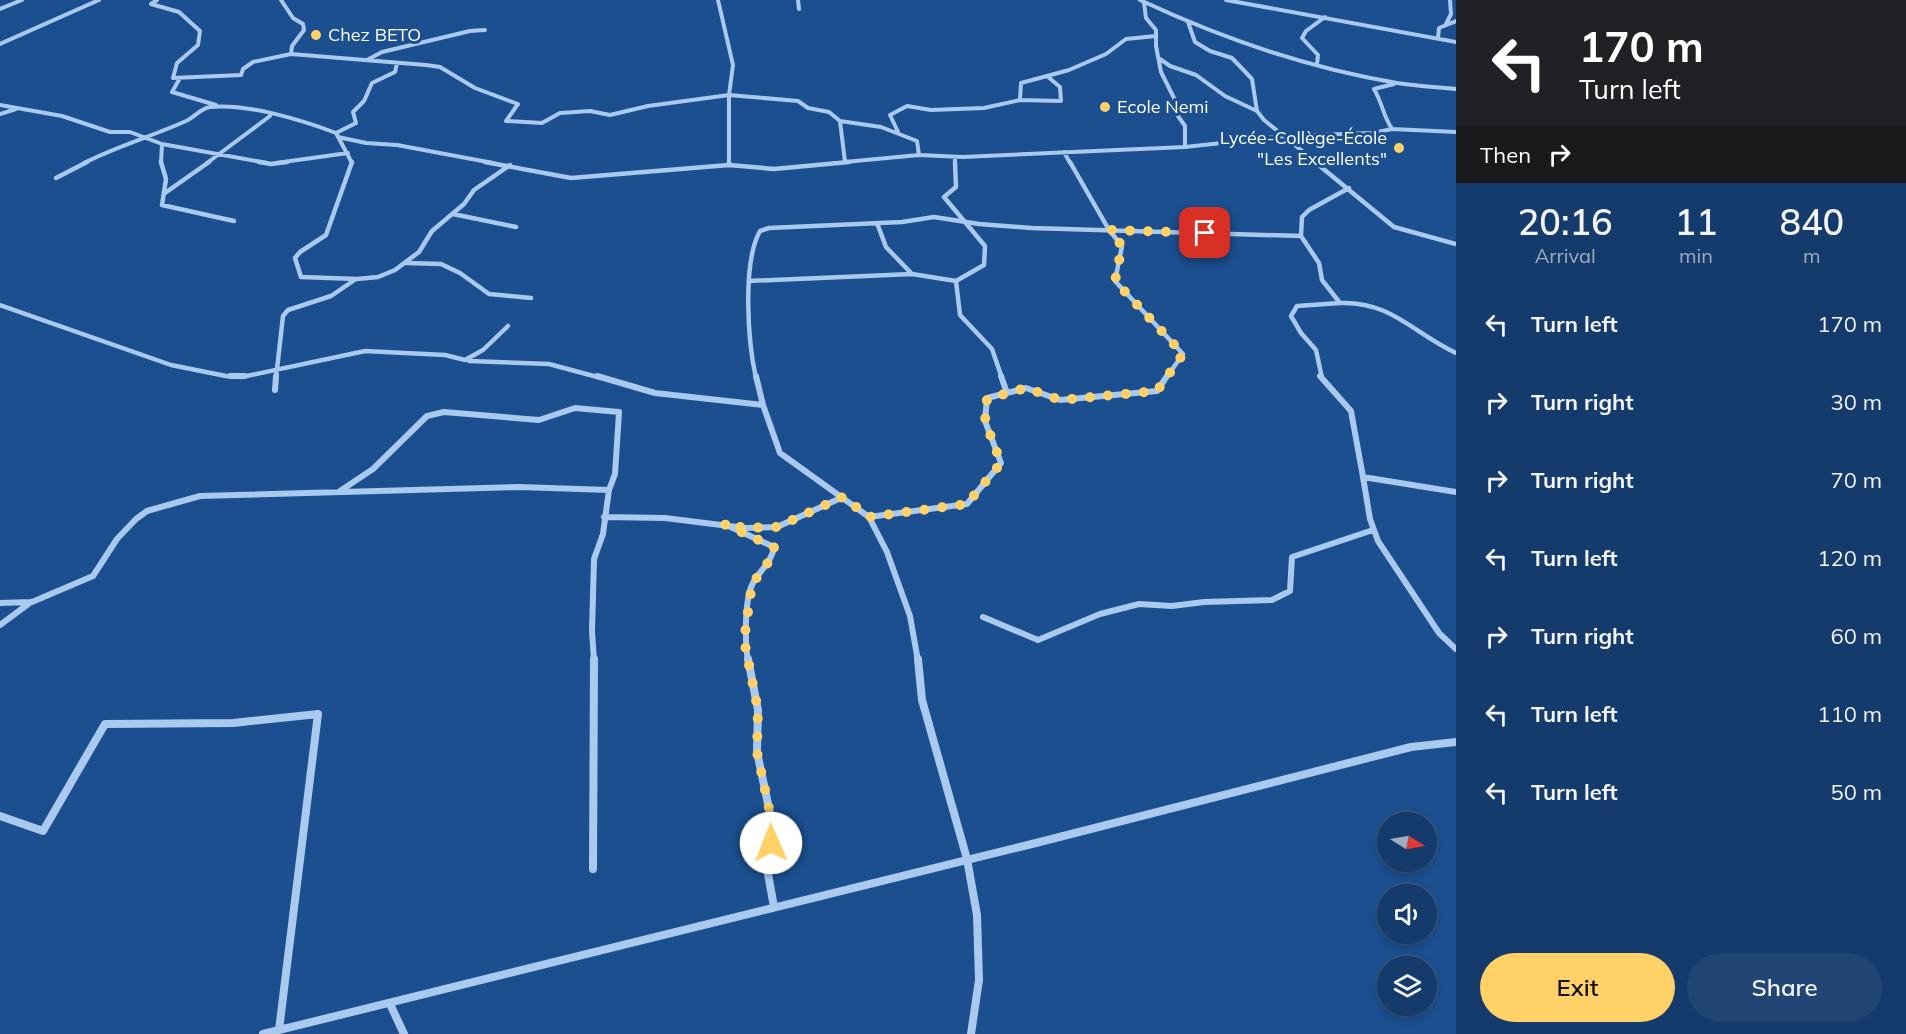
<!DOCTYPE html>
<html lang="en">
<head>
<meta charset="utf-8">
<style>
  :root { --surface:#143b6b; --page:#214673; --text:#f1f3f6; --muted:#9dadc1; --line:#33557e; --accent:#ffd166 }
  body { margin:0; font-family:Mulish,sans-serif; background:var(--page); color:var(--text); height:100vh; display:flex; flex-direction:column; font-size:22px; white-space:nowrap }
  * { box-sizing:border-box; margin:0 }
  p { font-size:20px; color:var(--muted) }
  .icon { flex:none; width:33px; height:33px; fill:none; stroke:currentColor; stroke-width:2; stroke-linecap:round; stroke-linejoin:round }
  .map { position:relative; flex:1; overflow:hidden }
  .drawer { display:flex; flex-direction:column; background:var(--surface); width:450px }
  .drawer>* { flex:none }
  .guide { background:#202124; color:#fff; overflow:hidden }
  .needle { width:39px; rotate:101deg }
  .buttons { position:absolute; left:1377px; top:812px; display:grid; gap:12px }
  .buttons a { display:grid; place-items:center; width:60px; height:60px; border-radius:50%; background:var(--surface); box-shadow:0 3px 9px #0003,0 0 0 2px var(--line); font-size:30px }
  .pin { position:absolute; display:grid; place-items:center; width:51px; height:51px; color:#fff; margin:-26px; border-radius:12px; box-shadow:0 3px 9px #0006 }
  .me { position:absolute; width:66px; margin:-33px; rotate:359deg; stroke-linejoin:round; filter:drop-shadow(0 0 4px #0008) }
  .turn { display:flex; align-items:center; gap:21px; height:126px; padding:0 24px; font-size:27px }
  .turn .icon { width:78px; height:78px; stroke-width:2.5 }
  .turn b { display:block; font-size:42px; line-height:51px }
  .then { display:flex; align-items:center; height:57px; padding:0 24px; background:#0003; gap:12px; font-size:22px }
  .eta { display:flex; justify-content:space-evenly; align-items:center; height:102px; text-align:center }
  .eta b { font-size:36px; font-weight:600; line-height:42px }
  .button { display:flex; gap:12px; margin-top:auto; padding:12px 24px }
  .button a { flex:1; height:69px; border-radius:36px; background:var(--accent); color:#111; font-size:24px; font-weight:600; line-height:69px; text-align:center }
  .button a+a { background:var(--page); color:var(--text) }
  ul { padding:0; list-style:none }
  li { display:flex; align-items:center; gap:18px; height:78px; padding:0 24px }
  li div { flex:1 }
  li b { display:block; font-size:22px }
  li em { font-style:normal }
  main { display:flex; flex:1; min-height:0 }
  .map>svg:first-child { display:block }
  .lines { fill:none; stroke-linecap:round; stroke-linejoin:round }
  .street-far3 { stroke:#a9c9ee; stroke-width:4 }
  .street-far2 { stroke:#a9c9ee; stroke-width:4.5 }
  .street-far1 { stroke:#a9c9ee; stroke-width:6 }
  .street { stroke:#a9c9ee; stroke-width:8 }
  .route { stroke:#ffd166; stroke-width:10; stroke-dasharray:0 18 }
  .poi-dot { fill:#ffd166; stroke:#1b4f8f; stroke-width:2 }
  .labels { text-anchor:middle; stroke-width:6; stroke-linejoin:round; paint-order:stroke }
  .far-poi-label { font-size:18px; fill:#fff; stroke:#1b4f8f; text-anchor:start }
</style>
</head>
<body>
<main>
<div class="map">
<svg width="1456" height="1034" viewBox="0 0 1456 1034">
  <rect width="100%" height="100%" fill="#1b4f8f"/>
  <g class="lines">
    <path class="street-far3" d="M157,0L151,4L179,12L200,31L198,45L177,63L173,78L241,75L243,69L253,62L291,54L426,65L440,67L475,88L518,104L506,121L542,123L560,113L590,111L610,115L648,106L729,95V163
      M281,0L293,18L303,24L304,30L292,46L291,54
      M718,0L733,65L729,95L798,101L808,108L829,112L840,121L845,162
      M798,0L799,9
      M1140,0C1221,38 1308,68 1397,83C1416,86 1436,87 1456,89
      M1226,0L1456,42
      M1144,3L1146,18L1156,30V46L1161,72L1175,100L1178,116L1185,126V147
      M0,9L22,0
      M1188,22L1195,42L1210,51L1232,58L1252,79L1257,111L1264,120L1317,163
      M1446,24L1451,14L1450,0
      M1438,38L1439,28L1456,21
      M0,44L99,0
      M1160,59L1170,66L1196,75L1225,96L1257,111
      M367,60L382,52L470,31L485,30
      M1317,64L1318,55L1302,38L1306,31L1325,17
      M1047,76L1060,87L1061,101L1020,100L1021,83Z
      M1047,76L1069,70L1106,54L1126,39L1156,36
      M180,78L172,92L216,105
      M0,105L62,116L110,132H130L162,144L161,163
      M0,114L16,109
      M840,121L881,127L917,141L919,155
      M1392,129C1383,116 1382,102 1374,89L1394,84
      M336,133L356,123L353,112L364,101L372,83L395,72L397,63
      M899,134L890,115L907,106L931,110L984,108L1020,100
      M338,137L366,143L397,145L493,163
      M162,144L267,163
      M1064,152L1070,163
      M955,157V163
      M84,163C117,146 153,136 186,121C195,117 201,108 210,107C246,103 302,120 336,133L352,163
      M207,163L270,116
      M276,163L348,153
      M834,163L919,155L963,157L1185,147L1285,136L1373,133L1392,129L1456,132"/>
    <path class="street-far2" d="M161,162L166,179L162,205L234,221
      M259,162L271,164L287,162
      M352,162L326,235L300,252L295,258L301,277L357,279L378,277L395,270L419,252L432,231L464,204L474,190L510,165
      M485,162L571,178L729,165L774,169L849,162
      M729,162V165
      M955,162L956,187L944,197L985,246L984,265L956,281L960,315L992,349L1002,378
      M1070,162L1109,230L1122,246L1115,281L1183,354L1166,378
      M1315,162L1394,227L1456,244
      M56,178L87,162
      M165,193L209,162
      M453,214L516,227
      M877,223L886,247L912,274L956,281
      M406,263L441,264L460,273L489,294L531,298
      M749,281L912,274
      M1340,303C1391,301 1413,333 1456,353
      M0,305L171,365L226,376L242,377L365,351L445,355L465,360L483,350L508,326
      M469,361L549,364L601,378
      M276,378L283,316L288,310L331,296L356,279
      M756,378C748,343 742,263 760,231L769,228L902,222L934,217L979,224L1031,228L1301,236
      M1322,378L1316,350L1301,333L1291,316L1297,306L1340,303L1322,280L1319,263L1301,236L1302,217L1309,210L1349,188"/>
    <path class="street-far1" d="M230,376H245
      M597,376L655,393L763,405
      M756,376L763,405L780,453L869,517L887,552L910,616L918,661
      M1001,376L1007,393
      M1320,376L1351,411L1363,477
      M275,390L276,376
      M340,491L373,469L427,416L444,412L539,420L575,408L619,412L615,474L609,490L603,534L594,559L592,631L594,661
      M1456,492L1363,477L1370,519L1378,541L1439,633L1456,649
      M604,517L665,518L745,528L777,527L843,497
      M869,517L967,504L1001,463L985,421L987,398L1026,388L1060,400L1157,391L1167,376
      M724,524L774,547C772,562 760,570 753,583C744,599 745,643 748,661
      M0,603L32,602L93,576L117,539L136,519L147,511L200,496L519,487L609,490
      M983,617L1038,640L1100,614L1139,604L1172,606L1204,602L1272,600L1290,591L1292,557L1373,530
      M0,625L31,602"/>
    <path class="street" d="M748,659L758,710L757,752L771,818V843L766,863L774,907
      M918,659L922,700L967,859L977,915L979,980L971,1034
      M0,816L43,831L105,724L233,723L318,714L279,1030
      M593,869L594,659
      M390,1004L404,1034
      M263,1034L1032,844L1411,747L1456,742"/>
  </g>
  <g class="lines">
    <path class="route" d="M771,843V818L757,752L758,710L744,640L752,584L773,556L774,547L724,524L745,528L777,527L843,497L869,517L967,504L1001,463L985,421L987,399L1026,388L1060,400L1157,391L1183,354L1115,281L1122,246L1110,230L1205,233"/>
  </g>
  <g class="poi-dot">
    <circle cx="316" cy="35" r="6"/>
    <circle cx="1105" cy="107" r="6"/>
    <circle cx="1399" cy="148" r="6"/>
  </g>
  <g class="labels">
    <g class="far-poi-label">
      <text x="328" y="41">Chez BETO</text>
      <text x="1117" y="113">Ecole Nemi</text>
      <text x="1387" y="144" text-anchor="end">Lycée-Collège-École<tspan x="1387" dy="21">"Les Excellents"</tspan></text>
    </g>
  </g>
</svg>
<div class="buttons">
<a><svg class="needle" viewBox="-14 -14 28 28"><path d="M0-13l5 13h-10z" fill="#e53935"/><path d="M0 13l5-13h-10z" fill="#9dadc1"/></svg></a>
<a><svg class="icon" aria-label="sound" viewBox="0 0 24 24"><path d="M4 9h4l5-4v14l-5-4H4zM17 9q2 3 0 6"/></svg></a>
<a><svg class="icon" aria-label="layers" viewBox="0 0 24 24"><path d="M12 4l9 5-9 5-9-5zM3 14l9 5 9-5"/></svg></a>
</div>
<div class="pin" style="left:1205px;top:233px;background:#d93025"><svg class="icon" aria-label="arrive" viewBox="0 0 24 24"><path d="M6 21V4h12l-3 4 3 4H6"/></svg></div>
<svg class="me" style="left:771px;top:843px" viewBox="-20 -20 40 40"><circle r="19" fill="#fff"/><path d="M0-13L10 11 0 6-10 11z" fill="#ffd166"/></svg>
</div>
<section class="drawer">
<div class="guide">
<div class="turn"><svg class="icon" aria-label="left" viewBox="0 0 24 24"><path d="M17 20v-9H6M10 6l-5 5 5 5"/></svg><div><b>170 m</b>Turn left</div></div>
<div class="then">Then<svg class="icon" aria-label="right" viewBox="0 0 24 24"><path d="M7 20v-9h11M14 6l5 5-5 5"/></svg></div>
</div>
<div class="eta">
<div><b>20:16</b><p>Arrival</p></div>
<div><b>11</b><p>min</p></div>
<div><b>840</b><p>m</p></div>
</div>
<ul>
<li><svg class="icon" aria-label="left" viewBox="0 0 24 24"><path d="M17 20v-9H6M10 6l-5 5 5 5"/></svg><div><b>Turn left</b></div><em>170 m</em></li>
<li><svg class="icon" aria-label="right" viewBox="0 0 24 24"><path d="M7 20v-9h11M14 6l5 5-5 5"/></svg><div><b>Turn right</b></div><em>30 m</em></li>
<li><svg class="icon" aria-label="right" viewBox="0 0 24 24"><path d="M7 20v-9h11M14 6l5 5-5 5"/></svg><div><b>Turn right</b></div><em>70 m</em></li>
<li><svg class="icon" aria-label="left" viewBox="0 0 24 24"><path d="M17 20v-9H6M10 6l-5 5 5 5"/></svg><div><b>Turn left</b></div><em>120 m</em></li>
<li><svg class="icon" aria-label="right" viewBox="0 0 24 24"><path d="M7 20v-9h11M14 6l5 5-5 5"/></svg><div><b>Turn right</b></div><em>60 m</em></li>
<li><svg class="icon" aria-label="left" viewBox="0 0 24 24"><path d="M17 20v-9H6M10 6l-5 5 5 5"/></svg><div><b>Turn left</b></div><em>110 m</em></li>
<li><svg class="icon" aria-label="left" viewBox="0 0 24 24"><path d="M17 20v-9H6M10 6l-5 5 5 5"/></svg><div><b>Turn left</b></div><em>50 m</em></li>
</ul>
<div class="button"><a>Exit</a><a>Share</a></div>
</section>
</main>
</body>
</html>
